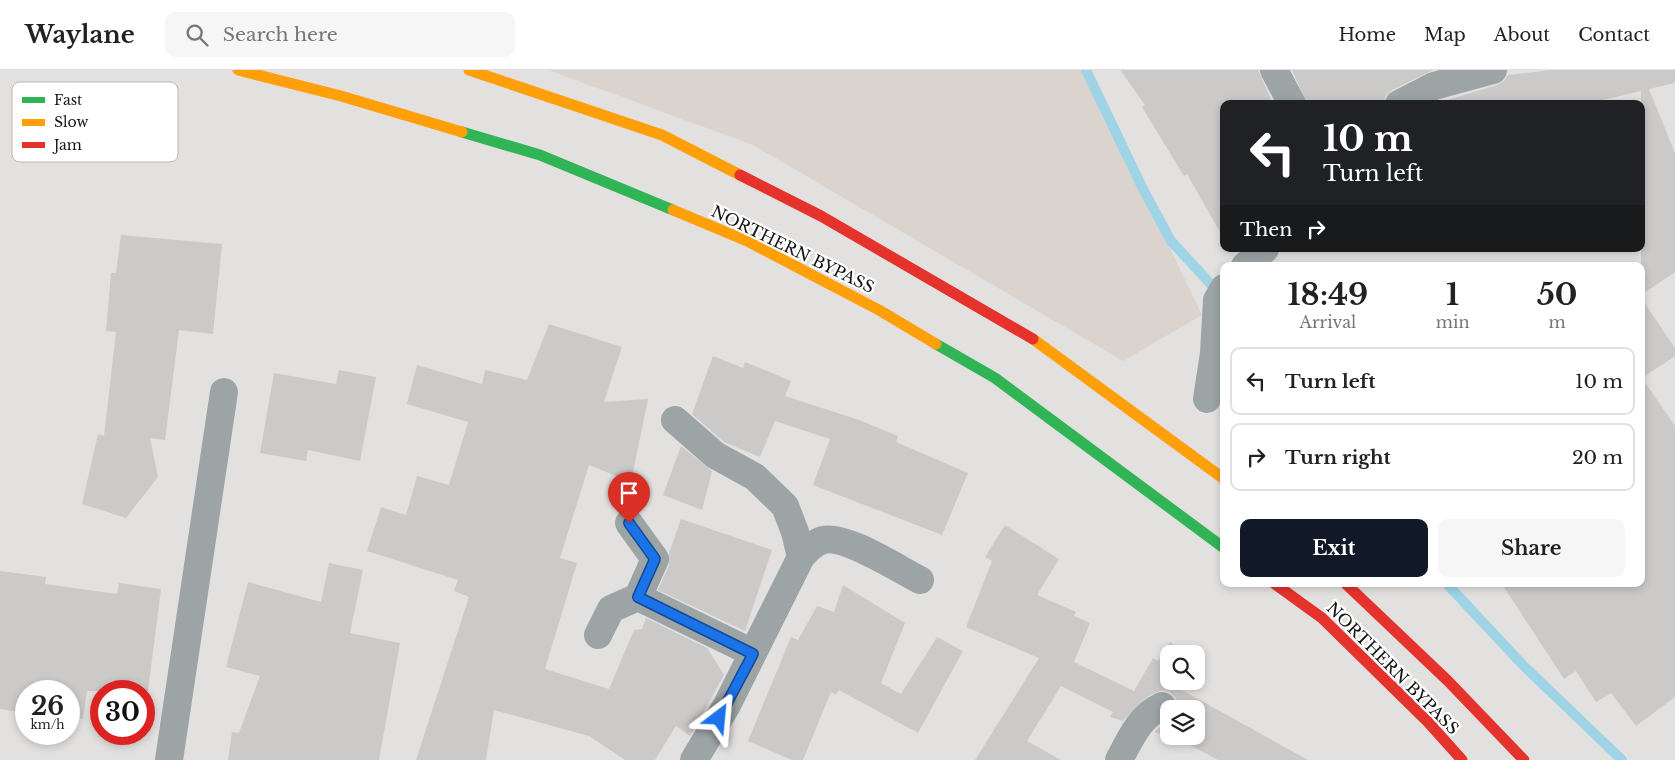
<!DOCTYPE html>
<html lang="en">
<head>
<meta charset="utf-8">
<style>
  :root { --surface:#fff; --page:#f6f6f6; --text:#222; --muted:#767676; --line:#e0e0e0; --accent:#111827 }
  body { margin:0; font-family:"Libre Baskerville",serif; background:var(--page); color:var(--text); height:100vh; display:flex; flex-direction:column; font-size:19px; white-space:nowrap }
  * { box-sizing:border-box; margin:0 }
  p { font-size:16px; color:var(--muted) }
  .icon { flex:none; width:28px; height:28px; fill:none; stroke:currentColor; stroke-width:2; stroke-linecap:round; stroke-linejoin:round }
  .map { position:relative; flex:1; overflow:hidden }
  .details { position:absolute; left:1220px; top:192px; width:425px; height:325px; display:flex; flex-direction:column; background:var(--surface); border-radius:10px; box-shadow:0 2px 8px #0003 }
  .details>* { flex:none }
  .guide { position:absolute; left:1220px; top:30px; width:425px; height:152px; border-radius:10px; box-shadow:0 2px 8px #0003; background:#202124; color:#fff; overflow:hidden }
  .controls { position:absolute; left:1160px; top:575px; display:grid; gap:10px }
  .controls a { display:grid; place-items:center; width:45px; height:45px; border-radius:10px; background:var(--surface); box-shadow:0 2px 8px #0003; font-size:25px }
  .speed { position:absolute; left:15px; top:610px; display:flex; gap:10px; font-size:25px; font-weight:700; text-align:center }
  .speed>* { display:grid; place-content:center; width:65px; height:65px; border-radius:50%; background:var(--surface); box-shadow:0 2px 8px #0003; line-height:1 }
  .speed small { font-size:12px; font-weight:400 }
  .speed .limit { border:8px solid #d22; background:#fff; color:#111 }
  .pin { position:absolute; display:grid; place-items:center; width:42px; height:42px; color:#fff; margin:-51px -21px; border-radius:50% 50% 50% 0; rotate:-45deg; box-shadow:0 0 5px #0007 }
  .pin .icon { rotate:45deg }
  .me { position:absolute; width:55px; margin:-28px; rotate:29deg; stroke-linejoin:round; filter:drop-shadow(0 0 4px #0008) }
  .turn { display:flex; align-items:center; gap:18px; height:105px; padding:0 20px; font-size:22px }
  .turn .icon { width:65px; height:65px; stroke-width:2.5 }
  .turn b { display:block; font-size:35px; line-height:42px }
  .then { display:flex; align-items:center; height:48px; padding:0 20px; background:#0003; gap:10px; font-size:19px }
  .eta { display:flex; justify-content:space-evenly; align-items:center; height:85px; text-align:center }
  .eta b { font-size:30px; font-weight:700; line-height:35px }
  .button { display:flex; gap:10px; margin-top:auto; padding:10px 20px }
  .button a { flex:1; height:58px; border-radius:10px; background:var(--accent); color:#fff; font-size:20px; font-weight:700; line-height:58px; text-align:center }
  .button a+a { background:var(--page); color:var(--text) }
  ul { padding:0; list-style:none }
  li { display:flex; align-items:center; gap:15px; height:68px; margin:0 10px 8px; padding:0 10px; border:2px solid var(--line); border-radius:10px }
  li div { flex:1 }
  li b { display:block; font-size:19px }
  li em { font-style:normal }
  header { display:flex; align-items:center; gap:30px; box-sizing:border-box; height:70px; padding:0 25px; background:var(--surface); border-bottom:1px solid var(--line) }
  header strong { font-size:24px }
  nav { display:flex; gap:28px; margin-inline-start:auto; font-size:18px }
  .search { width:350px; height:45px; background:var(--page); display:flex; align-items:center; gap:12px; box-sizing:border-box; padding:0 18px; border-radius:10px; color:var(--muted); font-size:19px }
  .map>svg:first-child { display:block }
  .built { fill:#dbd4ce }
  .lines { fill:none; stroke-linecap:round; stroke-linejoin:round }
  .stream { stroke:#9ed4e6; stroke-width:10 }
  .building { fill:#cccac8 }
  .street { stroke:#9da4a6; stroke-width:28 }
  .fast { stroke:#30b455; stroke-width:11 }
  .slow { stroke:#ff9f0a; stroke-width:11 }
  .jam { stroke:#e5322d; stroke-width:11 }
  .route-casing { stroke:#114b97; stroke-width:12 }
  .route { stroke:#1a73e8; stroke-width:9 }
  .labels { text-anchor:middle; stroke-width:4.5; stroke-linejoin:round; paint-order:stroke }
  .street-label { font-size:16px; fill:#161514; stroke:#fff }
  .key { fill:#fff; stroke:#b9b9b8; stroke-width:1 }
  .key-label { font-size:14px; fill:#161514 }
</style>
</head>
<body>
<header>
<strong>Waylane</strong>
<div class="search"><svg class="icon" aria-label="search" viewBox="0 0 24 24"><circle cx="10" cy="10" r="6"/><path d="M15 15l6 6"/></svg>Search here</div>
<nav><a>Home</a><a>Map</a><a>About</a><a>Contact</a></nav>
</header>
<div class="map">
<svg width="1675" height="690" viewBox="0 0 1675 690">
  <rect width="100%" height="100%" fill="#e3e1df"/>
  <path class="built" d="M548,0H1085L1202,245L1123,291L753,75Z"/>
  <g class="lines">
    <path class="stream" d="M1086,0L1142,117L1171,171L1220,224
      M1447,514L1523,595L1622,690"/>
  </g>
  <path class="building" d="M1120,0H1258L1271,29L1264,34H1224V169L1187,104L1184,106L1142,37L1145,35Z
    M1292,0H1433L1392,20L1386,26L1383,34H1307Z
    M1551,0H1675V13L1649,19L1675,83V202L1641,225V21L1586,34H1434L1497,15L1504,11L1508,5Z
    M121,165L222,174L213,264L179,260L165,370L150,368L158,407L126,448L82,434L98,364L104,366L116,262L106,261L111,203H116Z
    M1641,228L1675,278V286L1642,308L1675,356V627L1636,656L1611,623L1596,632L1576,601L1564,609L1502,514H1641Z
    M549,254L622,277L604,332L648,329L631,412L589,395L560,488L577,493L545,599L609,619L634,560L642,559L646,548L707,578L724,605L690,666L676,656L655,690H625L589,666L494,640L486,690H416L469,527L454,521L458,510L367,481L381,437L406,445L417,406L449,415L468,352L407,334L417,295L482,314L485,300L527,310Z
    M713,286L743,298L745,292L791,311L785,326L859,350L898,366L896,372L968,403L942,465L813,415L830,369L775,351L760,387L724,372L692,344Z
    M339,300L376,307L360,391L308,380L306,391L260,383L274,303L336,314Z
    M681,376L712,401L702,440L663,425Z
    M681,449L772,480L745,561L658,520L669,495V483Z
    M1005,455L1059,489L1037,525L1076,542L1074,546L1090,553L1074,592L1134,621L1153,588L1158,591L1170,572L1189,584H1169V611H1187L1182,620L1308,690H1218L1186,673L1154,662L1169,650V666H1196V639H1177L1176,629L1170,622L1162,620L1147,627L1123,651L1110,647L1113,642L1061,616L1027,671L1061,690H975L1039,588L966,557L992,491L985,487Z
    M329,493L363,500L350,563L400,573L379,690H228L232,662L239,663L260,606L226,597L248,512L321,532Z
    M0,501L46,507L45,514L117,524L119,513L161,519L148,621H87L83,649L69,647V621H26L25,643L0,639Z
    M843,515L905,553L881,613L901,624L937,567L963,581L918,663L839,620L836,625L831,622L803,690H792L748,671L791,567L798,570L817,536L834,542Z"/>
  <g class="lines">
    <path class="street" d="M1274,0L1292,34
      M1399,34L1434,16L1493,0
      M1245,196L1265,179
      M1207,329L1214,283L1217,230L1224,218
      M675,350L715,385L755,407L785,436L795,462L801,487
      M629,453L655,489L638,527L753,583
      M598,565L611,539L638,527
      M169,690L224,322
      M694,690L727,635L801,487C807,480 813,473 823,470C845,464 898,499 920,510
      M1119,690C1130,669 1140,646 1162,636"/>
    <path class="fast" d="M462,62L540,85L673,140
      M936,274L995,308L1224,478"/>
    <path class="slow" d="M238,0L341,26L462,62
      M469,0L662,65L740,105
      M673,140L747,171L879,240L936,274
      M1033,269L1224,409"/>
    <path class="jam" d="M740,105L821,146L1033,269
      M1275,514L1322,548L1428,652L1462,690
      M1346,514L1448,611L1524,690"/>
  </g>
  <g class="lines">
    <defs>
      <path id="route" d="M629,453L655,489L638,527L753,584L719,648"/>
    </defs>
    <use href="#route" class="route-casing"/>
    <use href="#route" class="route"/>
  </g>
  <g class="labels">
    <g class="street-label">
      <text transform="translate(793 179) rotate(26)" y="6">NORTHERN BYPASS</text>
      <text transform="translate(1393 598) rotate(45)" y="6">NORTHERN BYPASS</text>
    </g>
  </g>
  <rect x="12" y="12" width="166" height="80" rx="8" class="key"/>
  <rect x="22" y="27" width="23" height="6" fill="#30b455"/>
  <rect x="22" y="49" width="23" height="7" fill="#ff9f0a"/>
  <rect x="22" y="72" width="23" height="6" fill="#e5322d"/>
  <g class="key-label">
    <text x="54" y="35">Fast</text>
    <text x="54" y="57">Slow</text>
    <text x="54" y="80">Jam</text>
  </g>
</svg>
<div class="controls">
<a><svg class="icon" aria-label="search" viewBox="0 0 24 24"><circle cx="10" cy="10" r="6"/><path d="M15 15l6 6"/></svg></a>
<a><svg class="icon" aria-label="layers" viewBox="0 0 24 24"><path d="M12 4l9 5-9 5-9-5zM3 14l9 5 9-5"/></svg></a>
</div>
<div class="speed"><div>26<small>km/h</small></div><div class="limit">30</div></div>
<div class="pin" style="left:629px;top:453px;background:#d93025"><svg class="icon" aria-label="arrive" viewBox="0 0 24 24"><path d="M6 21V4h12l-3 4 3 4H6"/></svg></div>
<svg class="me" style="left:719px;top:648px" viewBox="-20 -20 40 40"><path d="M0-17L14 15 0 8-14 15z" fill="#1a73e8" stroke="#fff" stroke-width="4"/></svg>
<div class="guide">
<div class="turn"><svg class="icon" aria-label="left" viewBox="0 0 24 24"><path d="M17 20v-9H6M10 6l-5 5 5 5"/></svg><div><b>10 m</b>Turn left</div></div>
<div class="then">Then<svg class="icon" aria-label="right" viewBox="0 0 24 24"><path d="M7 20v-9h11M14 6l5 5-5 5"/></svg></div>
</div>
<section class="details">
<div class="eta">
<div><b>18:49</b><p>Arrival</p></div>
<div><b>1</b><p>min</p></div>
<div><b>50</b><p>m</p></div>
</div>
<ul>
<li><svg class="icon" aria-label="left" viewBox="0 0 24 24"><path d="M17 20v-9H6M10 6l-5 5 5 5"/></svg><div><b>Turn left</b></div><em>10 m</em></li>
<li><svg class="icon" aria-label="right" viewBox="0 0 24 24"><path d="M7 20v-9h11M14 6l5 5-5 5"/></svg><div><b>Turn right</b></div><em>20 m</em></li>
</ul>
<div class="button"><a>Exit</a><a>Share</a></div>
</section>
</div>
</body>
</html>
